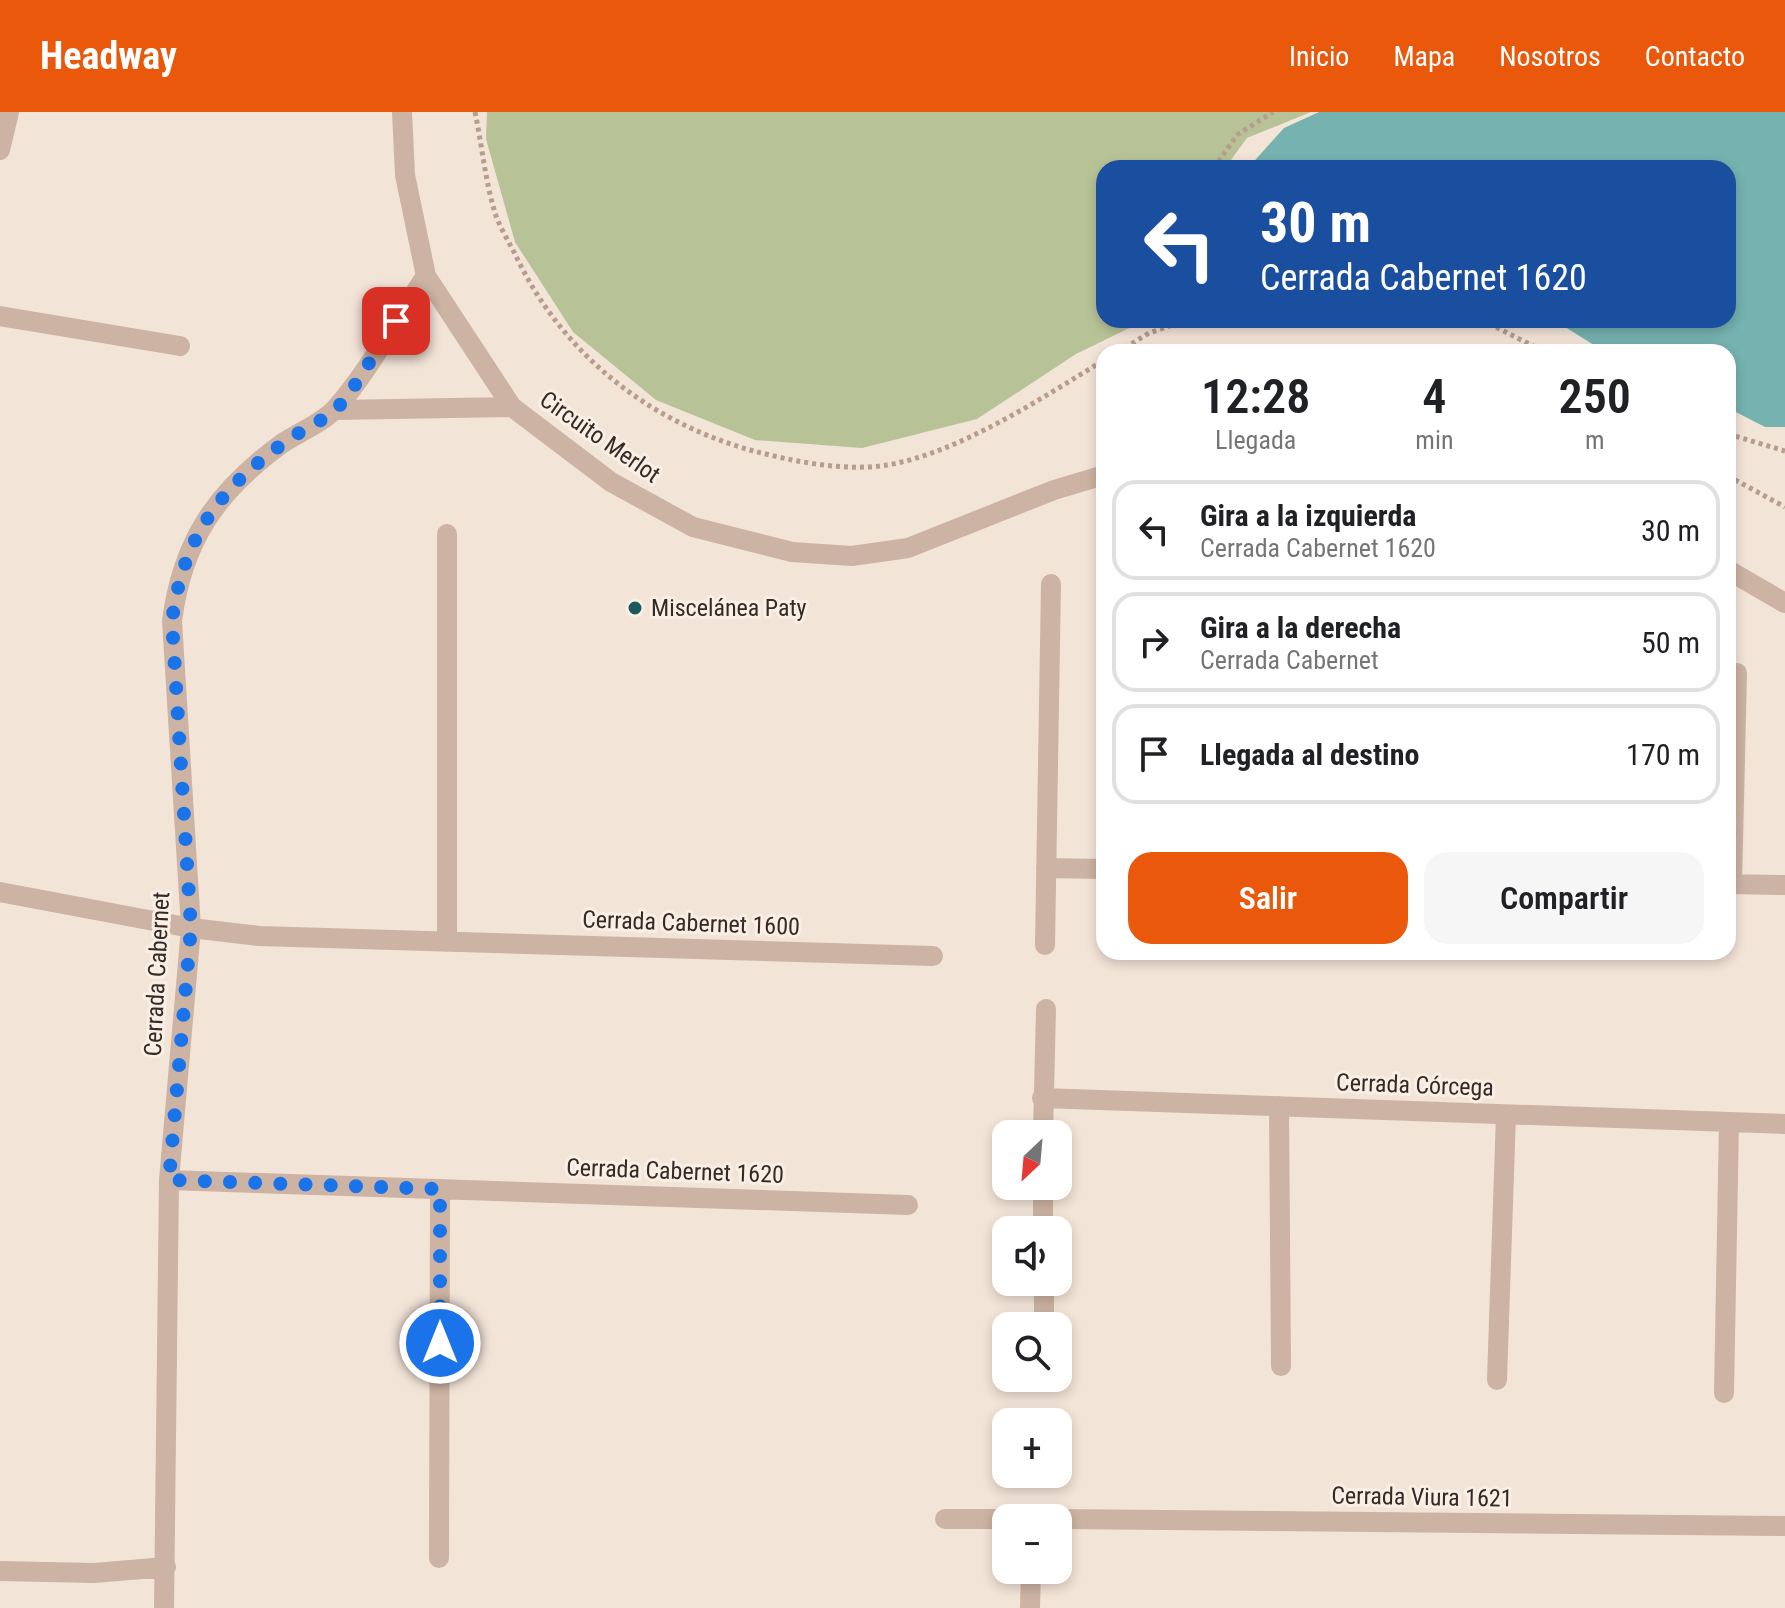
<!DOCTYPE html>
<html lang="es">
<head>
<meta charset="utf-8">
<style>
  :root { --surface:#fff; --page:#f6f6f6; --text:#202124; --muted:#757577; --line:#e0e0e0; --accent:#ea580c }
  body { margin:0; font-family:"Roboto Condensed",sans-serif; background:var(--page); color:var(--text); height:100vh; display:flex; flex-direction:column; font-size:30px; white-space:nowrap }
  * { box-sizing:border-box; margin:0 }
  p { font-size:26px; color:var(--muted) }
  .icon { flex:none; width:44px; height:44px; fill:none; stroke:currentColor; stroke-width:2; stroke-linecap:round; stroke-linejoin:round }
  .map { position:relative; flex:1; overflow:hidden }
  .side { position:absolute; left:1096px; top:232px; width:640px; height:616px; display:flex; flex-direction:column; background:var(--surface); border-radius:24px; box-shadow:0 4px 12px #0003 }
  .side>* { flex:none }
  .banner { position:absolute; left:1096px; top:48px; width:640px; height:168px; border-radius:24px; box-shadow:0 4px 12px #0003; background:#1a4fa0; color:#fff; overflow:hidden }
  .needle { width:52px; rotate:206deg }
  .controls { position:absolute; left:992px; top:1008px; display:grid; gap:16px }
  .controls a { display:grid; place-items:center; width:80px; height:80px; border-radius:16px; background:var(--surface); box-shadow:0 4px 12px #0003; font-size:40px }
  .pin { position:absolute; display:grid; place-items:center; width:68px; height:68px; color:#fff; margin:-34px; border-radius:16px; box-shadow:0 4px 12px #0006 }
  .me { position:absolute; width:88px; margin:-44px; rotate:0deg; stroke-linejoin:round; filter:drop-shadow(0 0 6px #0008) }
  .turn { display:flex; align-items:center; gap:28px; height:168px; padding:0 32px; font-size:36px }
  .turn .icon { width:104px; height:104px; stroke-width:2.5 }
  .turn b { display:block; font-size:56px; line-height:68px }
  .eta { display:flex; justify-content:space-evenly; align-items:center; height:136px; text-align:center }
  .eta b { font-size:48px; font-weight:600; line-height:56px }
  .cta { display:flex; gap:16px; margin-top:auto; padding:16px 32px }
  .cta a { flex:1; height:92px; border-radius:24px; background:var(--accent); color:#fff; font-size:32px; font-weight:600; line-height:92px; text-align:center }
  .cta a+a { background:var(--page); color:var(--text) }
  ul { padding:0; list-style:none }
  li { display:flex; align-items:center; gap:24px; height:100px; margin:0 16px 12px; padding:0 16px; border:4px solid var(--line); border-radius:24px }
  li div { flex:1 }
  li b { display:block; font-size:30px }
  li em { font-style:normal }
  header { display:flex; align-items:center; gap:48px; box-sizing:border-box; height:112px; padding:0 40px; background:var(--accent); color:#fff }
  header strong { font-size:38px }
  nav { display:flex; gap:44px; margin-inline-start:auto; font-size:28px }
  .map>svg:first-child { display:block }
  .green { fill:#b7c397 }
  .water { fill:#75b2b0 }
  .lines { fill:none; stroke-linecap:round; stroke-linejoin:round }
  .path { stroke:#b79d8d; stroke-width:5; stroke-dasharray:4 4; stroke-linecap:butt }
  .minor { stroke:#ccb3a3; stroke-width:20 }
  .route { stroke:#1a73e8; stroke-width:14; stroke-dasharray:0 25.2 }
  .poi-dot { fill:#195a5a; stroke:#faefe4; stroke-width:3 }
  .labels { text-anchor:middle; stroke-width:6; stroke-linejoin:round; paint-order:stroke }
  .street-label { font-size:24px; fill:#362a26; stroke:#faefe4 }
  .poi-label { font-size:24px; fill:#362a26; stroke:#faefe4; text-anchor:start }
</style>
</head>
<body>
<header>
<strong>Headway</strong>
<nav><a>Inicio</a><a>Mapa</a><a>Nosotros</a><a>Contacto</a></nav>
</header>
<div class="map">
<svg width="1785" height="1496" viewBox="0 0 1785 1496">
  <rect width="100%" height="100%" fill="#f3e4d8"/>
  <path class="green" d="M487,0H1311L1247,26L1225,56H1104V208H1146L1076,242L977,307L862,336L755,328L656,288L573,220L515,130L486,27Z"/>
  <path class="water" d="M1319,0H1785V315H1765L1728,296V240H1605L1554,208H1728V56H1248L1284,16Z"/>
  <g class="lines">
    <path class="path" d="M475,0C482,33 485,68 495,101C500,116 509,130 516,144C562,241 647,309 750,338C792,349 843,360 887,353C959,341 1042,286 1104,248
      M1214,56L1237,23L1273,0
      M1482,208L1545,240
      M1118,240L1149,221L1187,208
      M1728,322L1785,339
      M1728,364L1785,395"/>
    <path class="minor" d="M402,0L405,63L426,164L512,295L611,370L693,415L792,440L852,444L908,436L1054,378L1104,363
      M0,38L9,0
      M0,204L180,234
      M335,298L512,295
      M1728,458L1785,491
      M1046,756L1104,757
      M1728,772L1785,773
      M1732,772L1737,561
      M0,780L191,816L259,824L933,844
      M447,830V422
      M1045,833L1051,472
      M1042,986L1785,1012
      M1279,994L1281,1254
      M1043,1022L1046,897
      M169,1068L908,1093
      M1043,1074V1118
      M1044,1170V1214
      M1044,1266V1268
      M1497,1268L1506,1003
      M1724,1281L1729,1010
      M945,1407H1006
      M1058,1407L1785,1414
      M439,1446L440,1077
      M0,1459L94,1461L166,1455
      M164,1496L169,1068L191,816L172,509C182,430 216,380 280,333C297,321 323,311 336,296C368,260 398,205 426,164
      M1030,1496L1031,1458"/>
  </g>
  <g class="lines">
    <path class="route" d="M396,209C380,231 351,285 333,300C320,310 304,317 291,326C221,374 183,424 172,509L191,816L169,1068L440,1077V1231"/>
  </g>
  <circle class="poi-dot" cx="635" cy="496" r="8"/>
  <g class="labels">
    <g class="street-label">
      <text transform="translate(600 325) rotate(35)" y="8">Circuito Merlot</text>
      <text transform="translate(691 811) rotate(2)" y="8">Cerrada Cabernet 1600</text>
      <text transform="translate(157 862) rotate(-87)" y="8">Cerrada Cabernet</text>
      <text transform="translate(1415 973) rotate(2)" y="8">Cerrada Córcega</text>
      <text transform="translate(675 1059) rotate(2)" y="8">Cerrada Cabernet 1620</text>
      <text transform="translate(1422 1385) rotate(1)" y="8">Cerrada Viura 1621</text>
    </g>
    <g class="poi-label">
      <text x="651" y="504">Miscelánea Paty</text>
    </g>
  </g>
</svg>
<div class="controls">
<a><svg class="needle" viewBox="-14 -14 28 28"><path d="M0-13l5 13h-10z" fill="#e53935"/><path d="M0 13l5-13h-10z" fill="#757577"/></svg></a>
<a><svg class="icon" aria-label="sound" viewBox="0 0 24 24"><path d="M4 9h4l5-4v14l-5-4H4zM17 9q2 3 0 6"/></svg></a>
<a><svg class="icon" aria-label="search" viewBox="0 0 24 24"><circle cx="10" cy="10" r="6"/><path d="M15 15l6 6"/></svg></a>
<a>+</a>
<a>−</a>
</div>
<div class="pin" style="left:396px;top:209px;background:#d93025"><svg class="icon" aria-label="arrive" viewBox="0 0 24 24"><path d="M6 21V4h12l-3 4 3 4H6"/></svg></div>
<svg class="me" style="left:440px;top:1231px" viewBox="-20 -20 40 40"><circle r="17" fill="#1a73e8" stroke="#fff" stroke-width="3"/><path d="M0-11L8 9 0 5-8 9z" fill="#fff"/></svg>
<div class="banner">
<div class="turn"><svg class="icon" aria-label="left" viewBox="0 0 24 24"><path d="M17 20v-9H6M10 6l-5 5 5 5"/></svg><div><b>30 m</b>Cerrada Cabernet 1620</div></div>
</div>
<section class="side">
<div class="eta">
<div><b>12:28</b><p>Llegada</p></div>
<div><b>4</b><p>min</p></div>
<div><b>250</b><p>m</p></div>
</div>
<ul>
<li><svg class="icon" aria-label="left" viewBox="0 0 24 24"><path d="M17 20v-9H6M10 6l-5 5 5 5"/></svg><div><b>Gira a la izquierda</b><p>Cerrada Cabernet 1620</p></div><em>30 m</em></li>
<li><svg class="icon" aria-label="right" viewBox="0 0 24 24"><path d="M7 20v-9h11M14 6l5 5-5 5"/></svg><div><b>Gira a la derecha</b><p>Cerrada Cabernet</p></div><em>50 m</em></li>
<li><svg class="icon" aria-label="arrive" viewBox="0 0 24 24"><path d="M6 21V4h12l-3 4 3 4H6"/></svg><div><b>Llegada al destino</b></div><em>170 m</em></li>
</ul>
<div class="cta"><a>Salir</a><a>Compartir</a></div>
</section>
</div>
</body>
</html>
